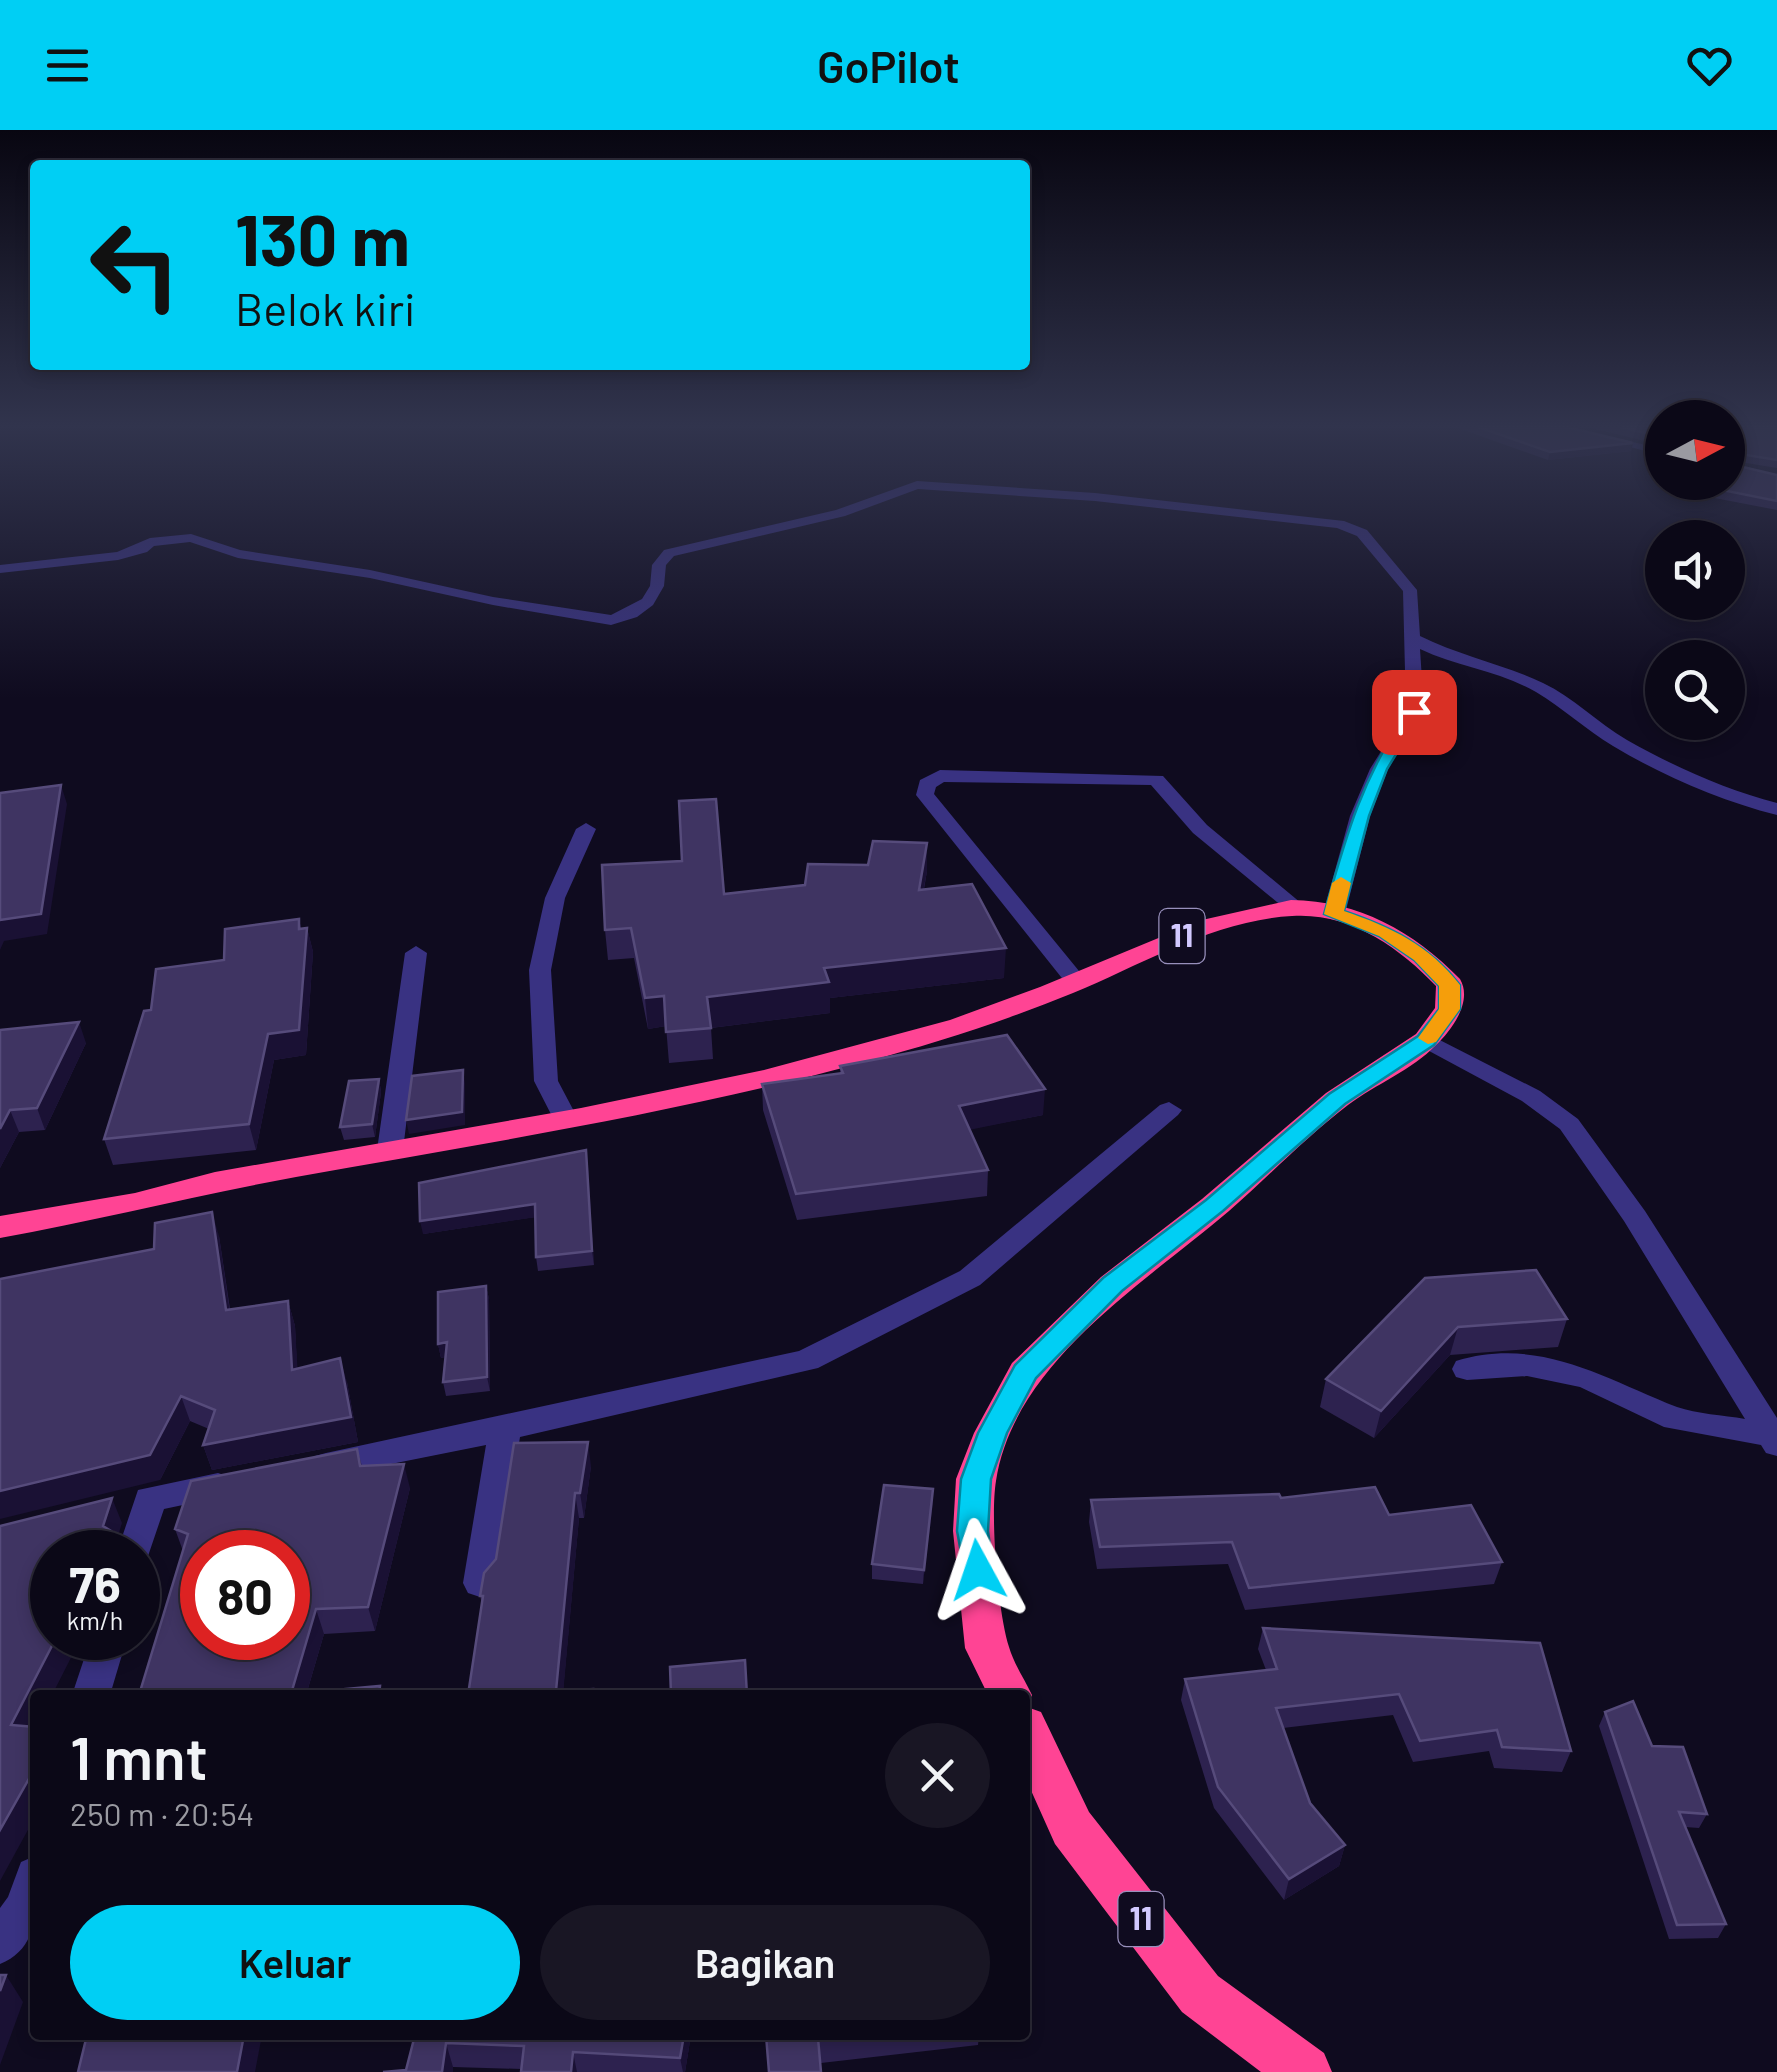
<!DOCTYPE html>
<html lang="id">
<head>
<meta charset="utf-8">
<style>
  :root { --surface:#0b0817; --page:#191624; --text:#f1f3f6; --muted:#9a9aa1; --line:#2b2936; --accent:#00cff4 }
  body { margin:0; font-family:Barlow,sans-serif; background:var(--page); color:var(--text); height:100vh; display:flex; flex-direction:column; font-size:38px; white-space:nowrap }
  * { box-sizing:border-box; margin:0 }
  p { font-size:32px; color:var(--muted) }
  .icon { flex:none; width:55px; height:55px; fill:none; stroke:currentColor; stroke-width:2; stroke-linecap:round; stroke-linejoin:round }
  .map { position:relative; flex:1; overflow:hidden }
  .details { position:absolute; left:30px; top:1560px; width:1000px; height:350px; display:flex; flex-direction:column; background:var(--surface); border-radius:10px; box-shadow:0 5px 15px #0003,0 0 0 2px var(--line) }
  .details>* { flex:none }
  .banner { position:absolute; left:30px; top:30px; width:1000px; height:210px; border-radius:10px; box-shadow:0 5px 15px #0003,0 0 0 2px var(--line); background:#00cff4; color:#111; overflow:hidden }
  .needle { width:65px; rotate:83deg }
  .tools { position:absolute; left:1645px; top:270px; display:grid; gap:20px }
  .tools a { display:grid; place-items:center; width:100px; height:100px; border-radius:50%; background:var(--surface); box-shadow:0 5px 15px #0003,0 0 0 2px var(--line); font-size:50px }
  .speed { position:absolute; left:30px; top:1400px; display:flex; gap:20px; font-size:50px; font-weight:700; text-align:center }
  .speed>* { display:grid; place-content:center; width:130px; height:130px; border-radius:50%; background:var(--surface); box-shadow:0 5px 15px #0003,0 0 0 2px var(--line); line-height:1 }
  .speed small { font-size:25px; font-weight:400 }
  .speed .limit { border:15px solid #d22; background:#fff; color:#111 }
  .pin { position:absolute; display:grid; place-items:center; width:85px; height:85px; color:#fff; margin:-42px; border-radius:20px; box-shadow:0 5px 15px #0006 }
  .me { position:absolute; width:110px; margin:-55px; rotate:355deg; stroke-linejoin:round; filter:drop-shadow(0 0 8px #0008) }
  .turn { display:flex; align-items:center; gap:35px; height:210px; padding:0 40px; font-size:45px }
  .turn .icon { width:130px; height:130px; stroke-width:2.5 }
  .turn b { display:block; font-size:70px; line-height:85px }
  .round { display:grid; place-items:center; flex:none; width:105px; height:105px; border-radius:52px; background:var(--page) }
  .headline { display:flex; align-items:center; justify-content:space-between; height:170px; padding:0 40px }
  h1 { font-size:60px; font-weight:600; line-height:75px }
  .primary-button { display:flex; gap:20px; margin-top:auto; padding:20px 40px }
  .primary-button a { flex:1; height:115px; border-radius:60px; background:var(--accent); color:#111; font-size:40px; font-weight:600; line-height:115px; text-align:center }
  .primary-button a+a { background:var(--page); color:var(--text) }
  header { display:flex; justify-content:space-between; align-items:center; height:130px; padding:0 40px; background:var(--accent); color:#111; font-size:45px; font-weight:600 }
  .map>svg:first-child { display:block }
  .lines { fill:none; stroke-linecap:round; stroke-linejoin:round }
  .minor { fill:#393282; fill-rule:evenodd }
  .highway { fill:#ff4494; fill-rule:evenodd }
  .wall { fill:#2d224f }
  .shaded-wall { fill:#1a1134 }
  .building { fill:#3f3462; stroke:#564b7b; stroke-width:2.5; fill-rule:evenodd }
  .route { fill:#00cff4; stroke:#00879f; stroke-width:2.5 }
  .slow { fill:#f59e0b }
  .labels { text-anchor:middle; stroke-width:10; stroke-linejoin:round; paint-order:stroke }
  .shield { fill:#0f0b1f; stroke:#9890bc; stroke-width:2.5 }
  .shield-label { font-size:32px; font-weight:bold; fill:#d2c9ff }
</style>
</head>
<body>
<header><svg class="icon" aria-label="menu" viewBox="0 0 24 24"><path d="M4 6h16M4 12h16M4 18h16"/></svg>GoPilot<svg class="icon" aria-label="heart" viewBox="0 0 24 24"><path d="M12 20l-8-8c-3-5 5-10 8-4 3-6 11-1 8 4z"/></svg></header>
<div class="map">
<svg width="1777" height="1942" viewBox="0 0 1777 1942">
  <rect width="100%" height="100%" fill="#0f0b1f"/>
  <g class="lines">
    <path class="minor" d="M1549,297H1570L1662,319V325Z
      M917,351L1095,363L1344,391L1367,400L1417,460L1420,506C1460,526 1503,534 1543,553C1573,567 1598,593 1627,610C1673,636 1726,660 1777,673V685C1721,671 1663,646 1613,616C1586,600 1563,578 1536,562C1500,541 1458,537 1420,519L1424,581L1388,639L1370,686L1345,784L1334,790L1327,788L1323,784L1350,686L1370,639L1406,581L1403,461L1357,406L1337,398L1095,371L918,359L845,386L674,426L666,435L664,456L653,475L637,487L611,495L493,475L370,448L238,428L190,412L154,416L147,422L118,430L0,443V435L117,422L150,408L191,404L240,420L370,440L493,467L611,485L642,469L650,456L652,435L664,420L836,380Z
      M940,640L1163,646L1207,695L1307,778L1303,782H1289L1193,703L1151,655L944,652L936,657L934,664L1088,852L1085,857H1069L916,665L920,650Z
      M586,693L596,699L565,768L551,840L558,951L577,987L564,995L555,992L534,951L529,840L545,768L576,699Z
      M416,816L427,823L403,1020L390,1028L377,1020L405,823Z
      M1426,903L1540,961L1578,989L1645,1081L1777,1288V1326L1766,1323L1761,1315L1664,1297L1580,1257L1527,1246L1467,1250L1456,1247L1452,1239L1456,1231C1540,1206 1603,1248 1677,1277C1697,1284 1723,1285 1745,1289L1624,1091L1560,999L1522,971L1418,915L1414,910Z
      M1169,972L1182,980L1178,985L980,1155L818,1238L520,1307L497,1453L492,1463L480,1467L468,1463L463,1453L486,1315L326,1347L315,1344L310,1335L315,1326L326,1323L799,1221L960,1141L1160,975Z
      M218,1343L230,1347L234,1356L230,1365L164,1379L146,1432L138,1435V1422H117L138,1360Z
      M91,1508H127L110,1565H72Z
      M35,1726C35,1767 45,1816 0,1834V1778L8,1767L21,1732Z"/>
    <path class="highway" d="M1291,770C1359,771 1413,801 1460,849C1473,871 1452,900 1436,915C1412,940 1376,954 1348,975C1306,1007 1269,1046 1229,1081C1145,1153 1014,1232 996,1351C990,1387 998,1483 1009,1517C1014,1534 1025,1550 1032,1565L1027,1577L1041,1582L1089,1682L1218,1846L1324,1923L1332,1942H1261L1182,1882L1055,1714L1025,1647V1565H988L965,1518L953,1401L956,1349L974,1303L1012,1233L1101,1147L1202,1069L1326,963L1416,904L1435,878L1436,856C1399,817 1349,782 1292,786C1215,790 1143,834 1073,863C1005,891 936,913 865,932C678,983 486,1013 296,1047C197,1065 99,1090 0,1108V1086L135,1063L215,1042L581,978L764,940L950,890L1040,857L1202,790Z"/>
  </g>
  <path class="wall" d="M1455,297H1567L1633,313L1631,321L1548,330Z
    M1587,297H1662V315Z
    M1728,297H1777V338L1728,330Z
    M1730,334L1777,345V380L1699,365L1702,356Z
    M927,741L924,759L1004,848L830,868V883L711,898L713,929L669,933L666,896L648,899L634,828L608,830L605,800L724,764Z
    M299,789L301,798H307L313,822L306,925L274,930L256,1020L113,1035L104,1009L224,830Z
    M0,900L86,913L45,1000L19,1002L0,1038Z
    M840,936L1043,985L970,999L988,1040L987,1066L797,1090L763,980L762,954L840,944Z
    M379,949L381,962L375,1007L344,1010L340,997Z
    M586,1020L594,1135L538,1141L536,1127L535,1087L423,1104Z
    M219,1106L230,1179L288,1171L295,1196L297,1238L347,1252L358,1312L212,1340L203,1315L209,1299L190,1291L160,1350Z
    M1425,1148L1567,1189L1558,1217L1450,1225L1374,1308L1320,1277L1326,1249Z
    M486,1156L489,1169L490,1261L446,1266L443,1252L445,1227L441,1228L438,1214Z
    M357,1319L362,1336L410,1358L375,1501L324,1504L307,1562L380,1556L383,1565H139L183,1421L175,1399Z
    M591,1336L584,1388H579L563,1561L468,1565L482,1474L480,1466Z
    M933,1359L923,1454L872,1449V1434Z
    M1281,1368L1389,1385L1502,1432L1494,1454L1245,1480L1228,1434L1097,1439L1089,1392L1091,1370Z
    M1263,1498L1571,1621L1562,1642L1494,1638L1489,1621L1413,1632L1393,1585L1283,1598L1310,1673L1345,1715L1339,1736L1284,1770L1214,1678L1181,1570L1185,1549L1266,1540L1258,1519Z
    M1605,1582L1652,1616L1707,1684L1699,1698L1685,1697L1726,1794L1718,1808L1669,1809L1599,1596Z
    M415,1905H691L685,1942H521V1939L453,1937L406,1940Z
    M766,1905H979L978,1915L821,1933Z"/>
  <path class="shaded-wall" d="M1633,313L1631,321L1548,330L1550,322Z
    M61,655L67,674L47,804L4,811L0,820V790Z
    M927,713V741L918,789L919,760Z
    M307,798L313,822L306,925L274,930L256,1020L249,994L268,904Z
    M1006,818L1004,848L830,868V883L710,898L707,867L824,838Z
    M664,866L666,896L648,899L645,868Z
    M79,892L86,913L45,1000L37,978Z
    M463,940L465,953V995L409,1004L406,990Z
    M379,949L381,962L375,1007L372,994Z
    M1045,959L1043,985L959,1002V976Z
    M10,980L19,1002L0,1038V999Z
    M586,1020L588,1034L594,1135L592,1121Z
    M535,1074L537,1087L423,1104L420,1091Z
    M212,1082L219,1106L233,1204L226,1180Z
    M486,1156L489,1169L490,1261L487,1247Z
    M288,1171L295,1196L299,1264L292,1240Z
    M1458,1197L1450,1225L1374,1308L1381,1281Z
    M447,1212L450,1226L441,1228L438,1214Z
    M340,1228L347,1252L358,1312L212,1340L203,1315Z
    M181,1266L190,1291L160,1350L0,1389V1361Z
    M588,1312L591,1336L584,1388L580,1363Z
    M404,1334L410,1358L375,1501L368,1477Z
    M933,1359V1373L923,1454L924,1440Z
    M575,1363L579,1388L563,1565L556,1561Z
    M112,1368L122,1393L116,1412L120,1422H100L103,1396Z
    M316,1479L324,1504L306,1565H291Z
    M56,1508H81L52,1565H35V1598L11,1595Z
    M35,1638V1687L0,1751V1700Z
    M1345,1715L1339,1736L1284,1770L1289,1749Z
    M6,1845L23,1872L0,1935V1861Z
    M244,1905H262L255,1942H237Z
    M684,1905H691L685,1942H683L680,1928Z
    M446,1913L453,1937V1942H442Z
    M573,1922L577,1942H571Z"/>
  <path class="building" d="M1478,297H1567L1633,313L1550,322Z
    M1621,297H1662V307Z
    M1728,297H1777V330L1728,322Z
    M1728,331L1730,334L1777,345V371L1702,356L1705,352H1728Z
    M61,655L41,784L0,790V663Z
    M716,669L724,764L805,755L808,734L868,735L873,711L927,713L919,760L972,754L1006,818L824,838L829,852L707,867L711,898L666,902L664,866L645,868L631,798L605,800L602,735L682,731L679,671Z
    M299,789V799L307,798L299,900L268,904L249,994L104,1009L144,881L151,880L156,839L224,830L225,799Z
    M79,892L37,978L10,980L0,999V900Z
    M1007,905L1045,959L959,976L988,1040L796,1064L762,954L843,943L840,936Z
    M463,940L462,982L406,990L412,946Z
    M379,949L372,994L340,997L349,951Z
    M586,1020L592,1121L536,1127L535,1074L420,1091L419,1053Z
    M212,1082L226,1180L288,1171L292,1240L340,1228L351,1287L203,1315L215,1280L181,1266L150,1325L0,1361V1149L154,1119L155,1093Z
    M1536,1140L1567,1189L1458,1197L1381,1281L1326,1249L1425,1148Z
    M486,1156L487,1247L443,1252L447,1212L438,1214V1162Z
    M588,1312L580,1363H575L556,1561L593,1559L592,1565H468L483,1466H480L484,1443L496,1429L514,1313Z
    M357,1319L360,1336L404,1334L368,1477L316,1479L291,1564L380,1556L379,1565H139L188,1404L175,1399L191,1351ZM202,1422H288V1508H202Z
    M884,1355L933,1359L924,1440L872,1434Z
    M1375,1357L1389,1385L1471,1375L1502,1432L1249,1458L1232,1412L1100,1417L1091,1370L1279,1364L1281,1368Z
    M112,1368L103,1396L111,1401L100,1422H52V1508H56L11,1595L35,1597V1638L0,1700V1396Z
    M1263,1498L1540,1513L1571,1621L1502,1617L1497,1600L1420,1611L1399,1564L1276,1578L1310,1673L1345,1715L1289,1749L1218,1657L1185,1549L1277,1539Z
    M745,1530L747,1565H671L670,1537Z
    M1633,1571L1652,1616L1683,1617L1707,1684L1679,1682L1726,1794L1677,1795L1605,1582Z
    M0,1845H6L0,1861Z
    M87,1905H244L237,1942H78Z
    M415,1905H684L680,1928L573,1922L571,1942H521L524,1916L446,1913L442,1942H383L406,1940Z
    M766,1905H844L818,1908L821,1942H769Z"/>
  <linearGradient id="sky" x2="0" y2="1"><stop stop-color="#080611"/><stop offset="0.52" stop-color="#31344d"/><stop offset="1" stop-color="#31344d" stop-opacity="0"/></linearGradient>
  <rect width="1777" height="569" fill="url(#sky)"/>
  <path class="route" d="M1409,578L1422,582L1387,639L1369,686L1344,781C1391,797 1429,815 1460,855V879L1434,915L1345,974L1223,1081L1122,1161L1036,1248L1007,1303L991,1349L988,1401L993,1440L989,1449L978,1453L966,1449L957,1401L961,1349L978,1303L1015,1235L1103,1148L1206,1070L1329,964L1418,906L1439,879V856L1414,830L1379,806L1324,784C1347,702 1361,651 1409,578Z"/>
  <path class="slow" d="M1341,747L1351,753L1344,781C1391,797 1429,815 1460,855V879L1436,912L1428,914L1418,908L1439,879V856L1414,830L1379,806L1324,784L1332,753Z"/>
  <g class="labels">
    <g class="shield">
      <rect x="1159.5" y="779" width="45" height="54" rx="8"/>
      <rect x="1118.5" y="1762" width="45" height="54" rx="8"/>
    </g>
    <g class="shield-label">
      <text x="1182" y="817">11</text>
      <text x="1141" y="1800">11</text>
    </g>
  </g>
</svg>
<div class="tools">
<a><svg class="needle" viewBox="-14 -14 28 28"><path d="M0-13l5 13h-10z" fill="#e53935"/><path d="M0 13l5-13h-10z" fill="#9a9aa1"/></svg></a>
<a><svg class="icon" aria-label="sound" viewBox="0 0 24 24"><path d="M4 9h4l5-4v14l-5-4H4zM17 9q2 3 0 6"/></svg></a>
<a><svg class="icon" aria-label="search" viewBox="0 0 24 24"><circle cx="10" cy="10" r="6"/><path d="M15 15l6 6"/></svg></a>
</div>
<div class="speed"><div>76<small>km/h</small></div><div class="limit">80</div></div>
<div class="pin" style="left:1414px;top:582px;background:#d93025"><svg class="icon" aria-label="arrive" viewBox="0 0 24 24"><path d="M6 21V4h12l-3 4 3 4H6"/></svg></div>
<svg class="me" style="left:978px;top:1440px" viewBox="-20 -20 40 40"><path d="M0-17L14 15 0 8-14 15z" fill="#00cff4" stroke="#fff" stroke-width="4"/></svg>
<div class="banner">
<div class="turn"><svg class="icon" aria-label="left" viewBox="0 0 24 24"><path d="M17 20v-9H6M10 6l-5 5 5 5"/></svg><div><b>130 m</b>Belok kiri</div></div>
</div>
<section class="details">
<div class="headline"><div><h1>1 mnt</h1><p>250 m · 20:54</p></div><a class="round"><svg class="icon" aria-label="close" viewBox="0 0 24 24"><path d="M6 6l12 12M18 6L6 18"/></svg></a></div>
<div class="primary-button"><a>Keluar</a><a>Bagikan</a></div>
</section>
</div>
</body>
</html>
